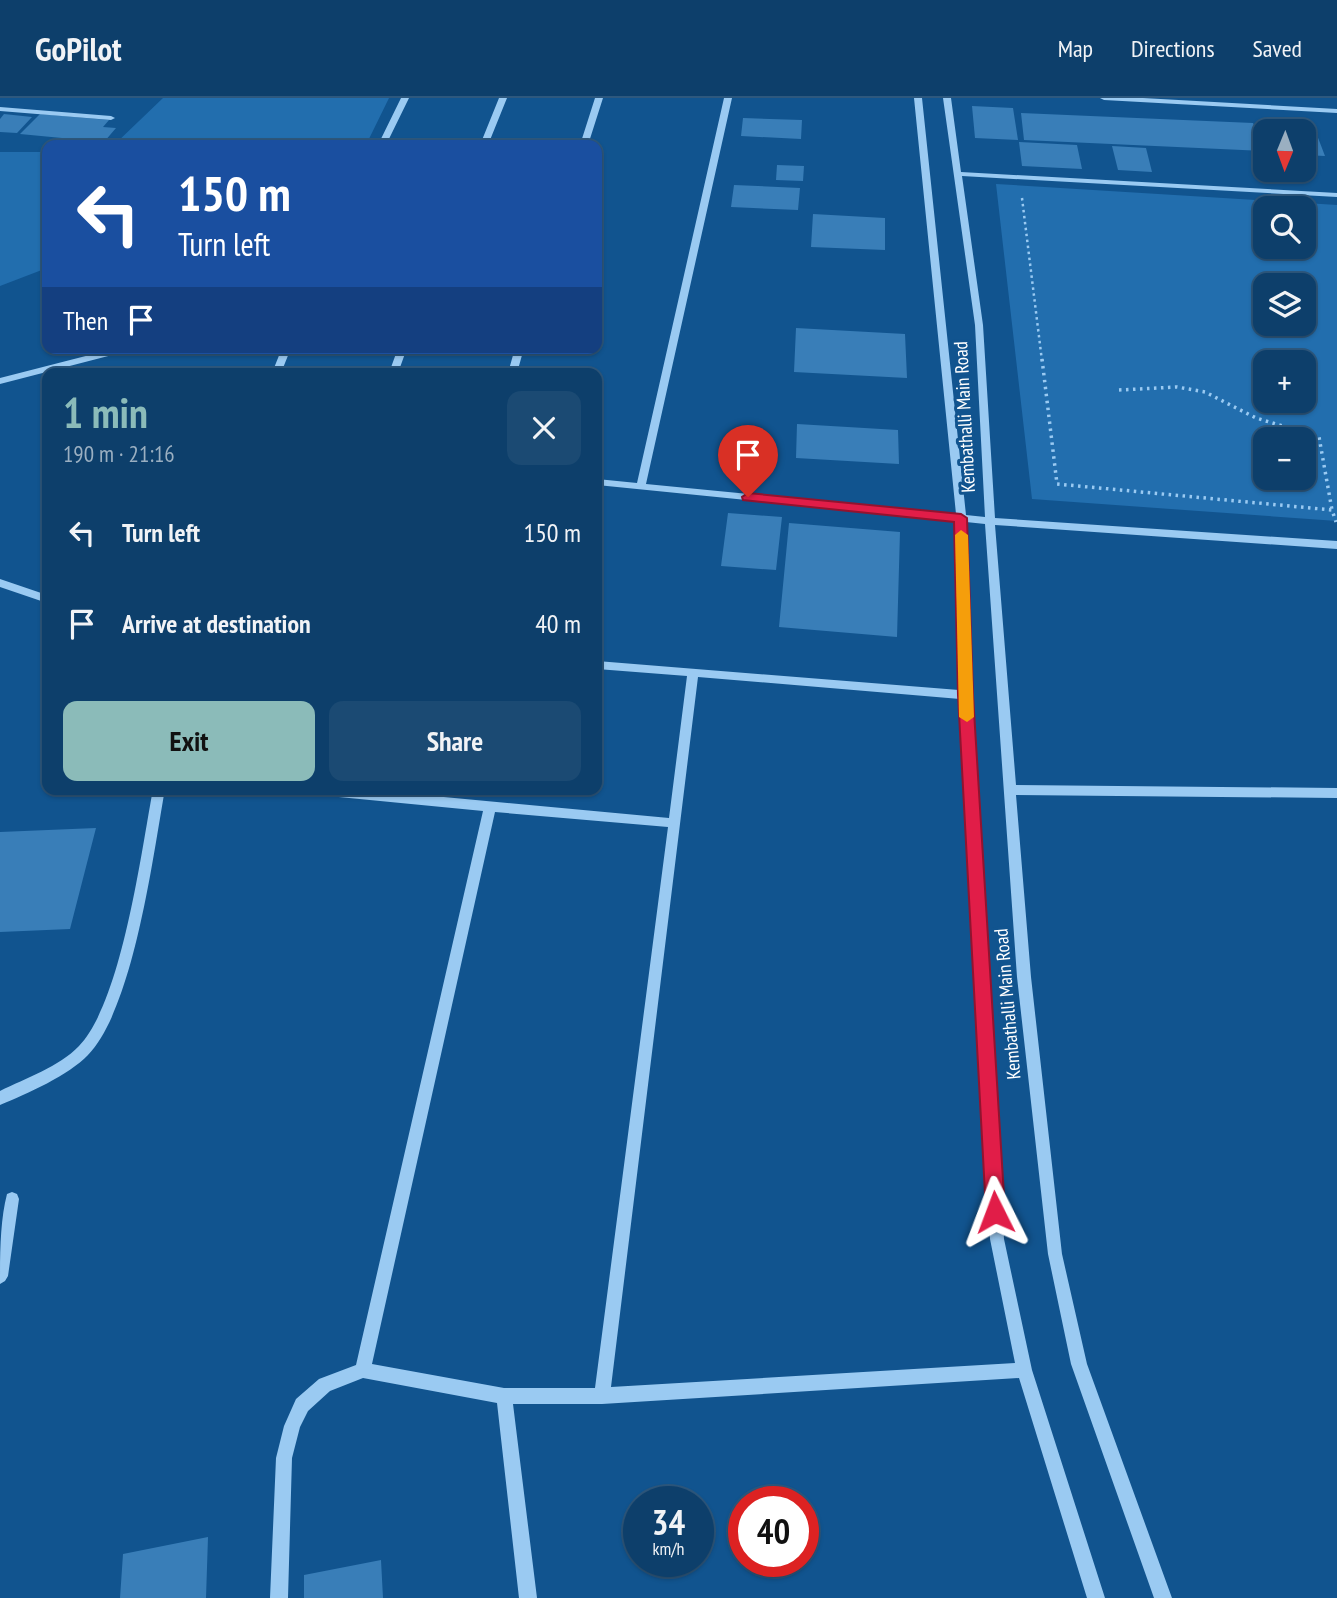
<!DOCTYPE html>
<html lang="en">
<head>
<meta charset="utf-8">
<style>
  :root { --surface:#0d3f6b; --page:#1b4a73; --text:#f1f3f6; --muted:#9aafc1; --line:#2d587e; --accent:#8bbbb9 }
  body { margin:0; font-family:"PT Sans Narrow",sans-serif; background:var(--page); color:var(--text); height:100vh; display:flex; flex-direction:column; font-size:26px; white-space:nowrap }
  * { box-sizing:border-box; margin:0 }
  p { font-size:23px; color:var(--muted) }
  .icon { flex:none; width:38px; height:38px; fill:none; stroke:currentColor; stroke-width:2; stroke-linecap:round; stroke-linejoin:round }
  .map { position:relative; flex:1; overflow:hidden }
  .sheet { position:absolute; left:42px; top:270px; width:560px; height:427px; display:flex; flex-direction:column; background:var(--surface); border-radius:14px; box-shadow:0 2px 5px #0004,0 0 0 2px var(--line) }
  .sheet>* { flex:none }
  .guide { position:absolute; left:42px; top:42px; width:560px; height:214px; border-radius:14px; box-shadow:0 2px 5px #0004,0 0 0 2px var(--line); background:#1a4fa0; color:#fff; overflow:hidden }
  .needle { width:46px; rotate:181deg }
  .controls { position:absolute; left:1253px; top:21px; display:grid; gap:14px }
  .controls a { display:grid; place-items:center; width:63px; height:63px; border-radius:14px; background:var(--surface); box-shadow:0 2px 5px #0004,0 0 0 2px var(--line); font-size:35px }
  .speed { position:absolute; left:623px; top:1388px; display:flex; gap:14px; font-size:35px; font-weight:700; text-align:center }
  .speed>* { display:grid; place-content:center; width:91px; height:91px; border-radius:50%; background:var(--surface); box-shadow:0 2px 5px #0004,0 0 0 2px var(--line); line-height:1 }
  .speed small { font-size:18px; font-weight:400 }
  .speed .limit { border:10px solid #d22; background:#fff; color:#111 }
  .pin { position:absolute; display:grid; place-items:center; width:60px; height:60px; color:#fff; margin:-72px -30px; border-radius:50% 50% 50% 0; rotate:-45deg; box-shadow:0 0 7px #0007 }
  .pin .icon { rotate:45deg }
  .me { position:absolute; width:77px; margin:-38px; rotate:357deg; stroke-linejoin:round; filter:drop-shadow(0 0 5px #0008) }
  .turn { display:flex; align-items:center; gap:24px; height:147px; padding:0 21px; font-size:32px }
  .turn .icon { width:91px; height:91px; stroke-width:2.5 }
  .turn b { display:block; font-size:49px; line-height:60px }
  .then { display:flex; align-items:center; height:66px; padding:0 21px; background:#0003; gap:14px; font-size:26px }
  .round { display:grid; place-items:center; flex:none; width:74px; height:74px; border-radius:14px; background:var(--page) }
  .overview { display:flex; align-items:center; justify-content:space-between; height:119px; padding:0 21px }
  h1 { font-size:42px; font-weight:800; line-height:52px; color:var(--accent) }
  .button { display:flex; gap:14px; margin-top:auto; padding:14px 21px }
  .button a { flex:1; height:80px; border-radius:14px; background:var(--accent); color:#111; font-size:28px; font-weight:800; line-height:80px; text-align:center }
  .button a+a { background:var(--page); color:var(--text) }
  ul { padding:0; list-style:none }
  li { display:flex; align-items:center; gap:21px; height:91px; padding:0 21px }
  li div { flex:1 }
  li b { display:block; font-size:26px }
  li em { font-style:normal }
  header { display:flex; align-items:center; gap:42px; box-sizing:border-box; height:98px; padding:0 35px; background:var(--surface); border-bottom:2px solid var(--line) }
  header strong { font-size:33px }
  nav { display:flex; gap:38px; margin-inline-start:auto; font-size:24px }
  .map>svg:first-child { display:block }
  .green { fill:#226eae; fill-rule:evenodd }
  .building { fill:#397eb8 }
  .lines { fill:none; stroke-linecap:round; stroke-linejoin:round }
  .path-far1 { stroke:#9acaf2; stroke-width:2.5; stroke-dasharray:2.5 3.5; stroke-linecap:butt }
  .path { stroke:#9acaf2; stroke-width:3.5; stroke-dasharray:2.5 4.5; stroke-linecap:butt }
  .minor { fill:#9acaf2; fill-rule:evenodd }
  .route { fill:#e11d48; stroke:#92132f; stroke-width:2 }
  .slow { fill:#f59e0b }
  .labels { text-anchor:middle; stroke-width:6; stroke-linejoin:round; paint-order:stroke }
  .street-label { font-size:19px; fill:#fff; stroke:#11548f }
</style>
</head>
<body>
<header>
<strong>GoPilot</strong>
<nav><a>Map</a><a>Directions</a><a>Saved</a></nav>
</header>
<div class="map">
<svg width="1337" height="1500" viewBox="0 0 1337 1500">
  <rect width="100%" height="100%" fill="#11548f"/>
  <path class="green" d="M163,0H389L366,47H114Z
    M0,54H47V170L0,188Z
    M996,86L1337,107V423L1032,401ZM1265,110H1304V149H1265ZM1265,187H1304V226H1265ZM1265,264H1304V303H1265ZM1265,341H1304V380H1265Z"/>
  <path class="building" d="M972,8L1013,10L1018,42L975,40Z
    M1021,15L1253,25L1264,53L1024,42Z
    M4,16L32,19L17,35L0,34V21Z
    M40,16L109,22L103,29L116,30L104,44L20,36Z
    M743,20L802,22L801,41L741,38Z
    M1263,22L1312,24L1325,58L1304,57V33H1267Z
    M1019,44L1077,47L1082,71L1022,68Z
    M1112,48L1146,50L1152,74L1118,72Z
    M777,67L804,68L803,83L776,82Z
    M734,87L800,90L798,112L731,109Z
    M813,116L885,120V152L811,149Z
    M796,230L905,236L907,280L794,274Z
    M797,326L898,332L899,366L796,360Z
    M728,415L782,419L776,472L721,468Z
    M789,425L900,434L897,539L779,529Z
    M96,730L70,831L0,834V734Z
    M208,1439L206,1500H120L123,1456Z
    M381,1462L383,1500H304V1477Z"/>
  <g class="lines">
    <path class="path-far1" d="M1022,100L1042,263"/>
    <path class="path" d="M1042,261L1057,386L1332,412L1336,424
      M1119,292L1177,289L1205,294L1256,320L1319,339L1332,412"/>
    <path class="minor" d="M401,0H409L386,47H378Z
      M499,0H507L488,47H480Z
      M595,0H603L588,47H580Z
      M724,0H732L646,386L956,416L914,0H922L966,417L985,419L975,227L943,0H951L961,74L1337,95V99L962,78L983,227L995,420L1337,443V451L995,427L1016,687L1337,690V700L1016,697L1031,879L1062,1156L1087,1266L1172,1500H1154L1071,1266L1048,1156L1017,879L985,426L966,424L971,597L1004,1141L1032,1272L1105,1500H1087L1019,1280L602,1306H513L537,1500H519L497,1305L363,1280L330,1293L308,1313L300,1329L292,1360L288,1500H270L276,1360L284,1328L296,1301L319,1281L356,1267L483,713L308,696L302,691H359L669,720L687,578L597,571V563L959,592L956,423L597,387V381L637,385ZM698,579L960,601L990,1141L1015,1265L611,1289ZM495,714L668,729L595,1290H504L372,1266Z
      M1100,0H1143L1337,11V15L1104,2Z
      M0,9L111,18L115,20L111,22L0,13Z
      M282,250H291L281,275H272Z
      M398,250H407L398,275H389Z
      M515,250H524L517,275H508Z
      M113,251L117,254L116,256L0,286V280Z
      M0,481L47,497V505L0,489Z
      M153,691H165C153,758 134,909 88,957C69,977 27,996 0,1007V993C26,980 59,969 79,948C122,903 141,755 153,691Z
      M12,1094L17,1096L19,1101L8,1178L5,1183L0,1186C0,1157 0,1123 7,1096Z"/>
  </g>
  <path class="route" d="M748,395L961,416L967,420L973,597L1005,1114L1002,1120L995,1123L989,1120L986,1114L958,597L954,424L743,402L742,399Z"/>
  <path class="slow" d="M961,432L968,437L974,619L967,624L959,619L955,437Z"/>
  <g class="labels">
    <g class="street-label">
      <text transform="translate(964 319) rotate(-93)" y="7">Kembathalli Main Road</text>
      <text transform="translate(1007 906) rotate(-95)" y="7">Kembathalli Main Road</text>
    </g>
  </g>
</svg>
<div class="controls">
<a><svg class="needle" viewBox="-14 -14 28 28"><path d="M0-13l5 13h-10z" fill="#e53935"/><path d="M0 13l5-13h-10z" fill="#9aafc1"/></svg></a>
<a><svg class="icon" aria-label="search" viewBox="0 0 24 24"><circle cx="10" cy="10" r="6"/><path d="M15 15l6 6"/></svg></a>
<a><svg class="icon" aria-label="layers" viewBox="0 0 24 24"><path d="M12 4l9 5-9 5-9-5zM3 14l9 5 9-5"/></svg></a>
<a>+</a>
<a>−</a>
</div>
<div class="speed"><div>34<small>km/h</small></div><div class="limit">40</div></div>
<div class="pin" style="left:748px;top:399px;background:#d93025"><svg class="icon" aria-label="arrive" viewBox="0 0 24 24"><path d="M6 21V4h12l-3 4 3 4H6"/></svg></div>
<svg class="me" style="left:995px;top:1114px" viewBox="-20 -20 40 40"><path d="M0-17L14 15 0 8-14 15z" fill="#e11d48" stroke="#fff" stroke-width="4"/></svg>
<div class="guide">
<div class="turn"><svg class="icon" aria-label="left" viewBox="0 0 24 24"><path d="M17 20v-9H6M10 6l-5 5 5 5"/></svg><div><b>150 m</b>Turn left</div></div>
<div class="then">Then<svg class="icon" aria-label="arrive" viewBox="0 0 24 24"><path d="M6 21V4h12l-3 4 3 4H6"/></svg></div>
</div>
<section class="sheet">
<div class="overview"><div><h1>1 min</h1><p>190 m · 21:16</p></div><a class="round"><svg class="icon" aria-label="close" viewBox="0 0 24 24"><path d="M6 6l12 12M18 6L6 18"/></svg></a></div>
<ul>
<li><svg class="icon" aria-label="left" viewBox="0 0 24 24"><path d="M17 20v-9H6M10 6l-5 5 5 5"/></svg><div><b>Turn left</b></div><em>150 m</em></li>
<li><svg class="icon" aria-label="arrive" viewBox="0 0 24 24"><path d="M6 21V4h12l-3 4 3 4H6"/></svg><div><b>Arrive at destination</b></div><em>40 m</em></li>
</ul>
<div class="button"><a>Exit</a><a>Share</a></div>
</section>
</div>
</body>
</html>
